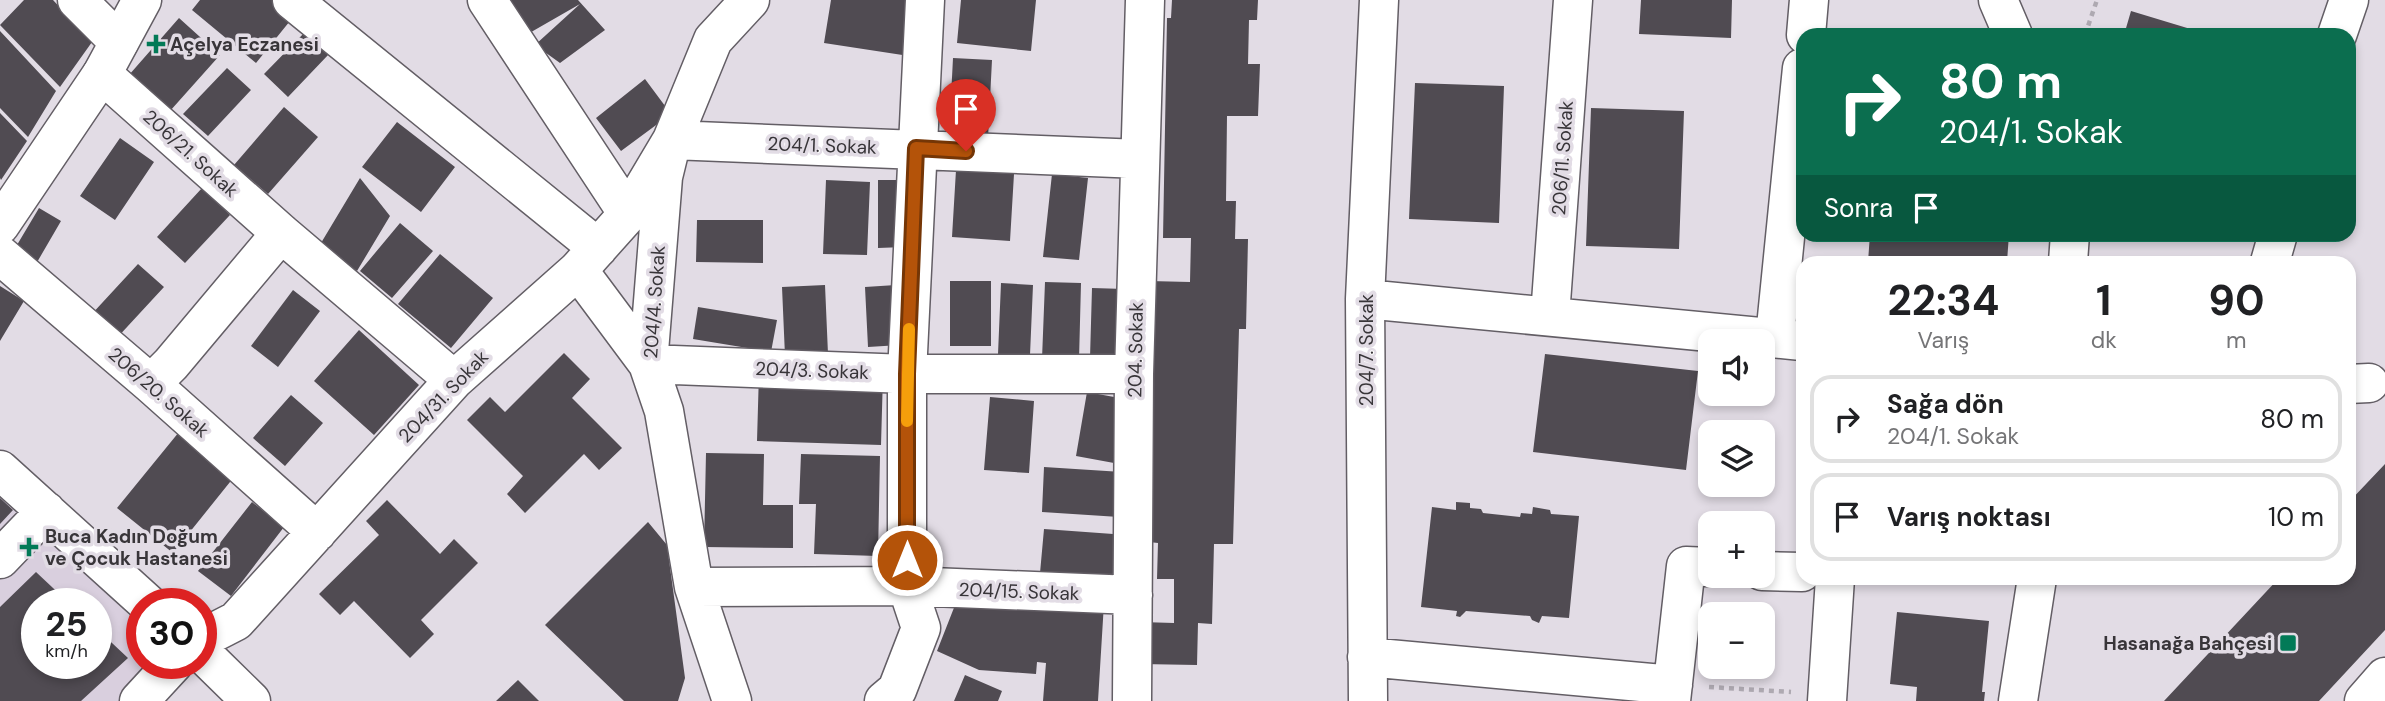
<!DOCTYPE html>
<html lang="tr">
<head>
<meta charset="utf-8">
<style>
  :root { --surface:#fff; --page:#f2f2f2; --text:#202124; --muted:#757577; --line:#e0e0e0 }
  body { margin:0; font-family:"DM Sans",sans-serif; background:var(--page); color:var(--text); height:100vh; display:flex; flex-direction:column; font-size:26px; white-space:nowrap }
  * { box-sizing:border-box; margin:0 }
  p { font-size:23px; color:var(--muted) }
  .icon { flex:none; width:38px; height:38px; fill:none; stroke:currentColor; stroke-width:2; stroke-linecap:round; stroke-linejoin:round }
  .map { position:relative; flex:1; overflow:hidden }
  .sheet { position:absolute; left:1796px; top:256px; width:560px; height:329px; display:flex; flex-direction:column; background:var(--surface); border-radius:21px; box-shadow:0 4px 10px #0003 }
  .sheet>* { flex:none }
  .guide { position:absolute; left:1796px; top:28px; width:560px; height:214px; border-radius:21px; box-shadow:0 4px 10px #0003; background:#0b6e4f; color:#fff; overflow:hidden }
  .buttons { position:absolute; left:1698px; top:329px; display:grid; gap:14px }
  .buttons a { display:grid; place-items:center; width:77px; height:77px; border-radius:14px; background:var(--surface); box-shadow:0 4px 10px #0003; font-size:35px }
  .speed { position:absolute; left:21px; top:588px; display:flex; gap:14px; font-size:35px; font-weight:700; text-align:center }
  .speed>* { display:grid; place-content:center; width:91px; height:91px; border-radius:50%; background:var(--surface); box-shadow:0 4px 10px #0003; line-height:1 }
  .speed small { font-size:18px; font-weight:400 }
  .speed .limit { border:10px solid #d22; background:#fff; color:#111 }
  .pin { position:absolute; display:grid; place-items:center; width:60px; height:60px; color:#fff; margin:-72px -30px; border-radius:50% 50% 50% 0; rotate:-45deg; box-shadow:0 0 7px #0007 }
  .pin .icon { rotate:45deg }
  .me { position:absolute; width:77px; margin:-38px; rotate:0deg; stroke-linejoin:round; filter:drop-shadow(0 0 5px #0008) }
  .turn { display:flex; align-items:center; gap:24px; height:147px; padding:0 28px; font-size:32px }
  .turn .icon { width:91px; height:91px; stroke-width:2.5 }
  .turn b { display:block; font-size:49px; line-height:60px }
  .then { display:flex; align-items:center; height:66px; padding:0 28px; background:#0003; gap:14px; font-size:26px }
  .eta { display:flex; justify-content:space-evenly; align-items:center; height:119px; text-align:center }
  .eta b { font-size:42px; font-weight:700; line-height:49px }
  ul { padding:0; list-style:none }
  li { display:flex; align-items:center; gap:21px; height:88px; margin:0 14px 10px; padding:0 14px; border:4px solid var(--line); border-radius:21px }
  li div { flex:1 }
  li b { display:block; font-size:26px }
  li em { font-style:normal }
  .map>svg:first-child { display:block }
  .built { fill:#d9cfde; fill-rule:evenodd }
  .building { fill:#504b52 }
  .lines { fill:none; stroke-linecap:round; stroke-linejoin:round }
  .minor-casing { stroke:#635e65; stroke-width:41 }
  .major-casing { stroke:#635e65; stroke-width:41 }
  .path { stroke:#aea9b1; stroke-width:4.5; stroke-dasharray:5 5; stroke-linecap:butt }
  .minor { stroke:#fff; stroke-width:38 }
  .major { stroke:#fff; stroke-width:38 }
  .route-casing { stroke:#753606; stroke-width:18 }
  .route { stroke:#b45309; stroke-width:12 }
  .slow { stroke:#f59e0b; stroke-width:12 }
  .poi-dot { fill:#027a57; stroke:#e2dce5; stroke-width:2.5 }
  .labels { text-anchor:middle; stroke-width:7; stroke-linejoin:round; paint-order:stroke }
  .poi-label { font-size:19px; font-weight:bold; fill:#383539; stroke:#e2dce5; text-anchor:start }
  .street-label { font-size:19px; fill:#383539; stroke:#e2dce5 }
</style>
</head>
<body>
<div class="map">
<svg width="2385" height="701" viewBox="0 0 2385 701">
  <rect width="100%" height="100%" fill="#e2dce5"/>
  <path class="built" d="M0,491L142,628V663H155L119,701H0ZM37,604H96V663H37Z"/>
  <path class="building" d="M24,0H53L92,42L60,87L0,25Z
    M200,0H274L294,16L256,63L192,10Z
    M506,0H578L605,30L560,63L535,45L580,4L526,35Z
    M831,0H911L909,56L824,43Z
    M961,0H1036L1031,51L957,43Z
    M1172,0H1258L1257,20H1249L1248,64H1260L1258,116H1227L1226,201H1236L1235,239H1248L1246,329H1239L1233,544H1214L1212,624L1198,623L1197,665L1141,664V622L1174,623V579H1157L1158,543L1149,542V281L1190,282L1191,238H1163L1167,18H1171Z
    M1641,0H1732L1731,38L1639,34Z
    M2131,11L2207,34L2206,35H2124Z
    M179,18L220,55L170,111L129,75Z
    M0,31L56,91L28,137L0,108Z
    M306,31L329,54L288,97L264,74Z
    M953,58L992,60L988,138L949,136Z
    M227,68L251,90L208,136L183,114Z
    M645,79L671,114L621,151L596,118Z
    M1415,83L1504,86L1499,223L1409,219Z
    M284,107L318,137L268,194L234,165Z
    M1591,108L1684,111L1679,249L1586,246Z
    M0,113L27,141L1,180L0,178Z
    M397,122L455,167L421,212L362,167Z
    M120,138L154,162L115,220L80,196Z
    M956,170L1014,174L1010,241L952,237Z
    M1052,174L1088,178L1079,260L1043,257Z
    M360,178L390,216L357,271L318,248Z
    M826,180L870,182L867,255L823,254Z
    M878,180H904V247L878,248Z
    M202,188L230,215L185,263L157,237Z
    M39,208L61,221L36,264L14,250Z
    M697,220H763V263L696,262Z
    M400,223L433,251L392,298L360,271Z
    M1870,234H2009L2007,262H1868Z
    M440,254L493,298L451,348L398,304Z
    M138,264L164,287L115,340L90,316Z
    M950,281H991V346H950Z
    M1045,282L1081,283L1079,360L1042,359Z
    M1001,283L1033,285L1030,355L998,354Z
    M825,285L828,354L785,356L782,287Z
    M896,285L900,345L868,347L865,287Z
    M0,286L24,301L0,341Z
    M1092,288L1125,289L1121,360L1090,358Z
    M293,290L320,311L278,367L251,346Z
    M698,307L777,320L771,352L693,339Z
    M359,330L419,385L374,435L314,381Z
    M564,353L590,379L572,398L622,448L599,470L584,454L525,513L507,494L523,476L467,420L490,397L505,412Z
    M1545,354L1698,371L1686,470L1533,452Z
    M759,372L883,375L881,445L757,441Z
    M1087,392L1125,399L1114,463L1076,456Z
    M291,395L323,423L285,466L253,438Z
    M990,397L1034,401L1029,473L984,470Z
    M179,432L234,477L173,553L117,508Z
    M706,453L764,454L763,505H793V548L704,547Z
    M801,454L880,456L878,556L814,554L816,504H799Z
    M2385,464V630L2319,701H2164L2279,578H2348V503Z
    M1044,467L1122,472L1119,517L1042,512Z
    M0,498L13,510L0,524Z
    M387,500L440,554L454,539L478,563L421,620L434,634L410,658L354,601L340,615L319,594L379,535L366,521Z
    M252,502L284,527L231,596L198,571Z
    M1456,502L1470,503V508L1481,509L1483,513L1520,517L1521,513L1532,514L1533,507L1550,510L1551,514L1579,516L1569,618L1542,616L1539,623L1532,620L1530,616L1466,611L1460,617L1456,616L1457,611L1421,607L1432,507L1456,510Z
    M648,522L667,545L685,678L678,701H624L545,625Z
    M1044,529L1127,535L1123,590L1039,584Z
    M36,572L70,604H37V663H96V628L128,658L81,701H0V607Z
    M959,595L1104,603L1098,701H1043L1046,663L1037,662L1036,674L979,670L937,651Z
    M1897,612L1989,621L1982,692H1985L1984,701H1916L1917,687L1890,684Z
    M965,675L1002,691L998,701H954Z
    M518,680L539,701H496Z"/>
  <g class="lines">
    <defs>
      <path id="minor" d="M77,0L119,42
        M292,0L598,248
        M487,0L628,214
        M1998,0L2013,35
        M1806,35L1809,0
        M2337,35L2349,0
        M102,74L281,233L454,380
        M0,255L151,384L317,532
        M2068,262L2070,234
        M2270,262L2278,234
        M578,270L648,364
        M1365,299L1802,341
        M1550,316L1573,0
        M1775,337L1802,68
        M648,364L907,374H1134
        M151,384L171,364L281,233
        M2348,384L2369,383
        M0,470L148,604
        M0,559L46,511
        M1762,571L1802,572
        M694,587L907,586L1133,595
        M201,639L236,621L454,380L578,270L628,214L672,140L1140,159
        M201,652L251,701
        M1367,657L1673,685
        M139,701L174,663
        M732,701L694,587L664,411L648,364L663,177L672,140L713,40L750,0
        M884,701L897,690L921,628L907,586V374L925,0
        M1132,701L1134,374L1145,0
        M1368,701L1365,299L1379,0
        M1671,701L1686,566L1710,567
        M1827,701L1835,578
        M2018,701L2037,578
        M2364,701L2385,677"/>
      <path id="major" d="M0,225L102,74L142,0"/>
    </defs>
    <use href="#minor" class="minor-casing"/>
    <use href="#major" class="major-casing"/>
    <path class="path" d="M2085,35L2097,0
      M1709,687L1791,692"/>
    <use href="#minor" class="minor"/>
    <use href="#major" class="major"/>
  </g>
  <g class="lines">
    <defs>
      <path id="route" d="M907,560V374L916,148L966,151"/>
    </defs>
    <use href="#route" class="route-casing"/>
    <use href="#route" class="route"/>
    <path class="slow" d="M907,421L909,329"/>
  </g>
  <g class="poi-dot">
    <path d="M152.5 33.5h7v7h7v7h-7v7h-7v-7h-7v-7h7z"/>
    <path d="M25.5 536.5h7v7h7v7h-7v7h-7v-7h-7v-7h7z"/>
    <rect x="2279" y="634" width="18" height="18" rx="3.5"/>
  </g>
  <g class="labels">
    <g class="poi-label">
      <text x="170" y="51">Açelya Eczanesi</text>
      <text x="45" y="543">Buca Kadın Doğum<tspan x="45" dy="22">ve Çocuk Hastanesi</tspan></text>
      <text x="2272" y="650" text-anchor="end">Hasanağa Bahçesi</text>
    </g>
    <g class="street-label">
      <text transform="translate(822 145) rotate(2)" y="7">204/1. Sokak</text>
      <text transform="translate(191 153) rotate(42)" y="7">206/21. Sokak</text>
      <text transform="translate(1562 158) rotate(-86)" y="7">206/11. Sokak</text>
      <text transform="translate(654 302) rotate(-86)" y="7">204/4. Sokak</text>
      <text transform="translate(1135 350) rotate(-89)" y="7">204. Sokak</text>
      <text transform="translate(1366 350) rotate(-90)" y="7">204/7. Sokak</text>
      <text transform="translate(812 370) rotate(2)" y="7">204/3. Sokak</text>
      <text transform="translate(159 392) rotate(41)" y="7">206/20. Sokak</text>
      <text transform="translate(443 396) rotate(-46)" y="7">204/31. Sokak</text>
      <text transform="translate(1019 591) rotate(2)" y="7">204/15. Sokak</text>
    </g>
  </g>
</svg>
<div class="buttons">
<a><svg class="icon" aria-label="sound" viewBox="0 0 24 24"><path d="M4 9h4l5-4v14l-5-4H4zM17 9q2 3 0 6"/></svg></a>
<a><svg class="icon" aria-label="layers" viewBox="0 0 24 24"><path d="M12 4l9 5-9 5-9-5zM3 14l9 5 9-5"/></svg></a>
<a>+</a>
<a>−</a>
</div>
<div class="speed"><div>25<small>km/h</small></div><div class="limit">30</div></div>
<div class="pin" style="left:966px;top:151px;background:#d93025"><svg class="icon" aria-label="arrive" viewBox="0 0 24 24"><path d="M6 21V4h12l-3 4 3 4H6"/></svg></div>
<svg class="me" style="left:907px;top:560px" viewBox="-20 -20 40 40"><circle r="17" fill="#b45309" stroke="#fff" stroke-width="3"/><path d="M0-11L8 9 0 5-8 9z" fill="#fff"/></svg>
<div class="guide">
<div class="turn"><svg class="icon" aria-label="right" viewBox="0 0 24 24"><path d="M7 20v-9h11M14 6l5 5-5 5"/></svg><div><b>80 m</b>204/1. Sokak</div></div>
<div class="then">Sonra<svg class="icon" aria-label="arrive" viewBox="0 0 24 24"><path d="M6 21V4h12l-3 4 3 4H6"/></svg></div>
</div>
<section class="sheet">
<div class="eta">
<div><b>22:34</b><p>Varış</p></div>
<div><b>1</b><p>dk</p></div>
<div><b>90</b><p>m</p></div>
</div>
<ul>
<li><svg class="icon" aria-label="right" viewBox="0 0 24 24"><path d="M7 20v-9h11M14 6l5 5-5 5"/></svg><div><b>Sağa dön</b><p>204/1. Sokak</p></div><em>80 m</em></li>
<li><svg class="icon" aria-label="arrive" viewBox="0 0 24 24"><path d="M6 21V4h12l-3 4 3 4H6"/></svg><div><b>Varış noktası</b></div><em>10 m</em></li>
</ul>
</section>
</div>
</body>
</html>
